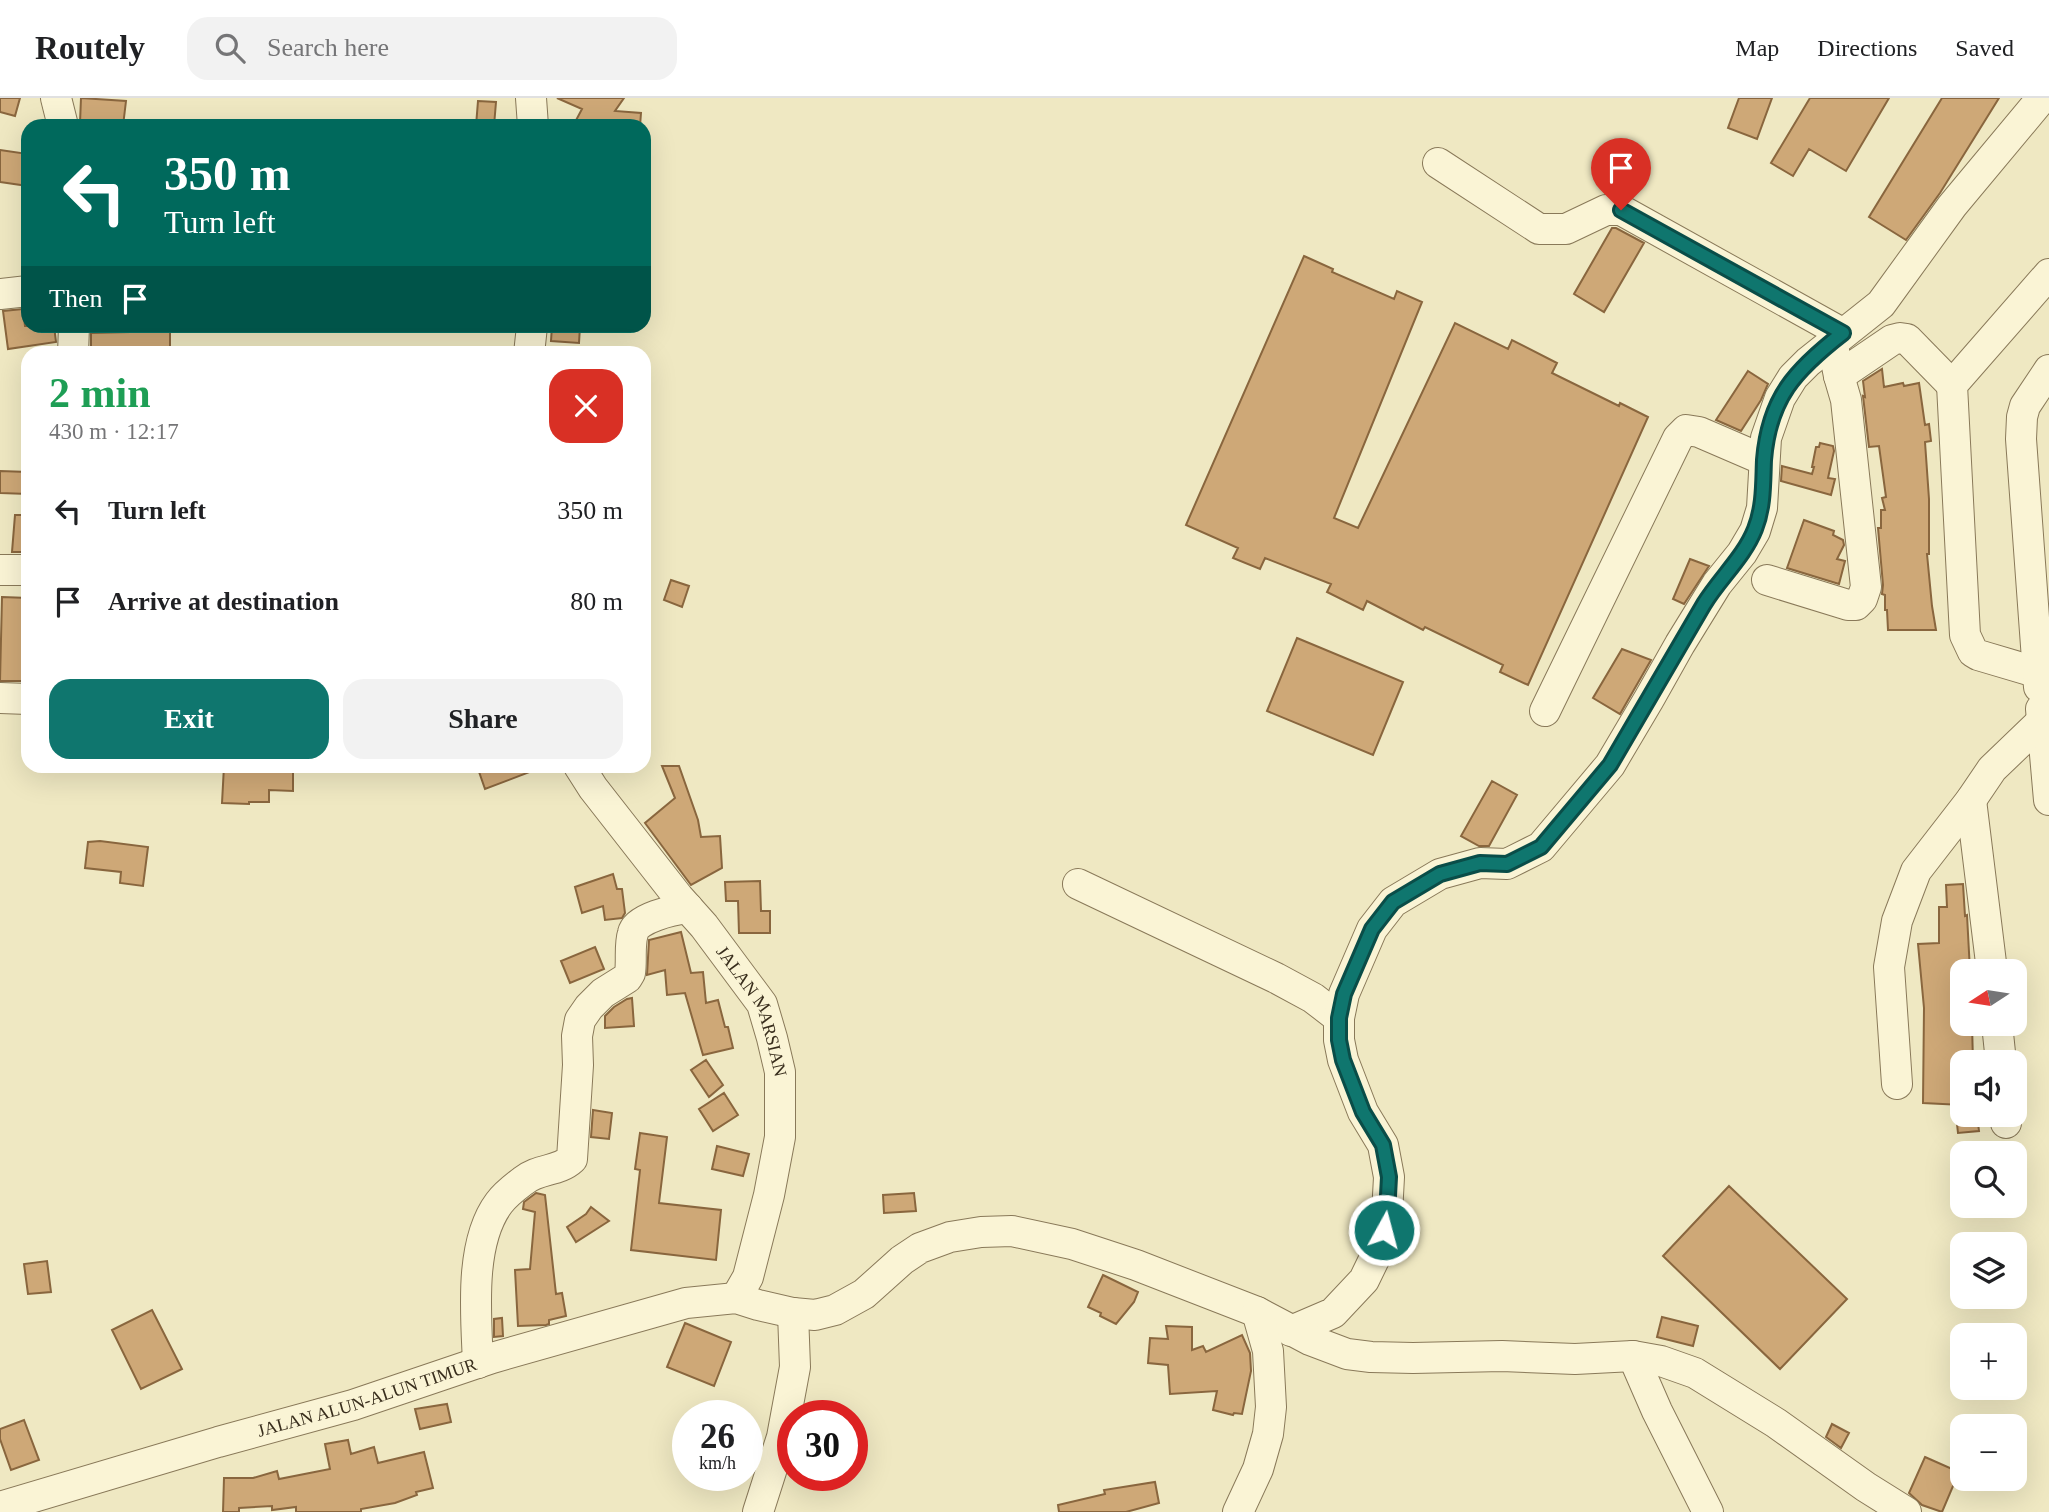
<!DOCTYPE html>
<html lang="en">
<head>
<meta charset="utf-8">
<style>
  :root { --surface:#fff; --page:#f2f2f2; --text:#202124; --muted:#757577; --line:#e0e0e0; --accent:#0f766e }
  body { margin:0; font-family:"Times New Roman",serif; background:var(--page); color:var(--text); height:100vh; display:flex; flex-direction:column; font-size:26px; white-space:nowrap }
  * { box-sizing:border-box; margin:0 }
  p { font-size:23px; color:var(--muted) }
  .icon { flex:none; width:38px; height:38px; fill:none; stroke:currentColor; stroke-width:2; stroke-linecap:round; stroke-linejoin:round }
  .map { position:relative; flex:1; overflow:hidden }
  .panel { position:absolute; left:21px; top:248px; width:630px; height:427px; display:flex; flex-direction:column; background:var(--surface); border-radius:21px; box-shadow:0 7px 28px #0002 }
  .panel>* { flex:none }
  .guide { position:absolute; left:21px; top:21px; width:630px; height:214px; border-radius:21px; box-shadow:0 7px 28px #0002; background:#00695c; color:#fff; overflow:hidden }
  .needle { width:46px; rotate:258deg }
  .fabs { position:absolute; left:1950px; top:861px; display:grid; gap:14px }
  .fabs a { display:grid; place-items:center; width:77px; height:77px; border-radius:14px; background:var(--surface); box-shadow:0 7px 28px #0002; font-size:35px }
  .speed { position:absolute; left:672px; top:1302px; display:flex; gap:14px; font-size:35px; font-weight:700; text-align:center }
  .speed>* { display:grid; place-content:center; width:91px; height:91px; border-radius:50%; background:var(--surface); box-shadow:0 7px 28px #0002; line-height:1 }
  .speed small { font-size:18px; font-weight:400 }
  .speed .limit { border:10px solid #d22; background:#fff; color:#111 }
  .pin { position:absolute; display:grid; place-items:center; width:60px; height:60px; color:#fff; margin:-72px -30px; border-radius:50% 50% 50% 0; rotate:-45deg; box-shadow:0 0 7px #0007 }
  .pin .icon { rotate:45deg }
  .me { position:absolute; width:77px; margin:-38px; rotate:7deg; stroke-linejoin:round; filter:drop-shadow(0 0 5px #0008) }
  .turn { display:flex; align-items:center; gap:24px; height:147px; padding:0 28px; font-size:32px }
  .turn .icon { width:91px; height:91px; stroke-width:2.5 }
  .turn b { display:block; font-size:49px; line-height:60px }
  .then { display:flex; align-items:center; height:66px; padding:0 28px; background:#0003; gap:14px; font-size:26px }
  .round { display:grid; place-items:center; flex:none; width:74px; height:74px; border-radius:21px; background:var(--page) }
  .head { display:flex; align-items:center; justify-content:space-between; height:119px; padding:0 28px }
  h1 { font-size:42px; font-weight:700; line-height:52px; color:#1e9e55 }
  .action { display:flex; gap:14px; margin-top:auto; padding:14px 28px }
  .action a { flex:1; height:80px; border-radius:21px; background:var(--accent); color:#fff; font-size:28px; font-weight:700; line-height:80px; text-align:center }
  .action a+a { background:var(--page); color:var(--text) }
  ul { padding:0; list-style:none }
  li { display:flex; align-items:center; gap:21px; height:91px; padding:0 28px }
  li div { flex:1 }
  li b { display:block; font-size:26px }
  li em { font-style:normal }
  header { display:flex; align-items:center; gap:42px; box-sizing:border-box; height:98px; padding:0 35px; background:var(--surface); border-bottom:2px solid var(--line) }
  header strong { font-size:33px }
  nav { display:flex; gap:38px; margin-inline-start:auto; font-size:24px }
  .search { width:490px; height:63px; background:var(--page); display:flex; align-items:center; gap:18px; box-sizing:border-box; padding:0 24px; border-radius:21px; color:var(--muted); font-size:26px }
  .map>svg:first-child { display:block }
  .building { fill:#cea877; stroke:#89663e; stroke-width:2 }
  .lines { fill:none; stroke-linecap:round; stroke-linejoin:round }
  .minor-casing { stroke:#897959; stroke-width:32 }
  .minor { stroke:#faf4d5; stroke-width:30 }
  .route-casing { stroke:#0a4d48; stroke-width:18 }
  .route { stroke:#0f766e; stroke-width:12 }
  .labels { text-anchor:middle; stroke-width:7; stroke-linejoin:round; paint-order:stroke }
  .street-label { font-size:18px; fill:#392e1d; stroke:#f6f1d2 }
</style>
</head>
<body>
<header>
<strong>Routely</strong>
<div class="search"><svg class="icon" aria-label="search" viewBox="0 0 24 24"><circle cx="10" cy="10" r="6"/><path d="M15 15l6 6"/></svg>Search here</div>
<nav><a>Map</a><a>Directions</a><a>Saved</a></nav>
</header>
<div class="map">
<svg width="2049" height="1414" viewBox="0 0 2049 1414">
  <rect width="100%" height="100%" fill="#efe8c2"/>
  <path class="building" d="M0,0H20L15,18L0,14Z
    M81,0L126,3L123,28L80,25Z
    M557,0H624L615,13L641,15L640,28H573L582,11Z
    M1739,0H1772L1757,41L1728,30Z
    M1810,0H1889L1846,73L1809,51L1793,78L1771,65Z
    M1942,0H1999L1940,95L1906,142L1869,119Z
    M478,3L496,4L494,28H476Z
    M0,52L28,56V88L0,84Z
    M1612,130H1616L1644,145L1604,214L1574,196Z
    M1304,158L1333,171L1332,174L1394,201L1397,193L1422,204L1334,420L1358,430L1455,225L1508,251L1512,242L1557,265L1552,275L1619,308L1620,305L1648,319L1528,587L1500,574L1503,567L1425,529L1423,532L1367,503L1363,512L1327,494L1331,486L1265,460L1260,471L1233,460L1238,450L1186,427Z
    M23,211L25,228H54L56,244L8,251L3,213Z
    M552,228H580L579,245L551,243Z
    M170,233V256H91V235Z
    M1882,271L1884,289L1903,285L1904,288L1919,285L1925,327L1929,326L1931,343L1925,344L1929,401V456H1927L1932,508L1936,532H1888L1887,512H1885V497L1882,496L1883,487L1878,430H1881V412H1885L1882,400L1886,399L1879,348L1869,349L1863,298L1865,299L1863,283Z
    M1748,273L1768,286L1761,302L1741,333L1716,322Z
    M1820,345L1833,348L1834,353L1828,380L1835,381L1831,397L1781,383L1782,368L1812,376L1814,369H1812L1816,349H1819Z
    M0,373L28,374V396L0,395Z
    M15,417H28V454H12Z
    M1804,422L1834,433L1833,437L1843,442L1844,447L1837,461L1845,463L1839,486L1787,470Z
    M1690,461L1709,468L1684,506L1673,501Z
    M671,482L689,488L682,509L664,502Z
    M2,499L28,500V583H0Z
    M1297,540L1403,584L1373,657L1267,613Z
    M1622,551L1651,562L1620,616L1593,600Z
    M224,668L293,670V693L269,692V704H249V706L222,705Z
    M477,668H539L540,670L485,691Z
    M662,668H679L698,722L701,739L720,738L722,770L691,787L645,725L675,700Z
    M1492,683L1517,697L1489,748H1479L1461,738Z
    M100,743L148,749L143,788L120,785L121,774L85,770L88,744Z
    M613,776L617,791H622L625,815L622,820L605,822L603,808L582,815L575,789Z
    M760,783L761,813H770V835H739L738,803H726L725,784Z
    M1963,786L1965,818L1967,817L1970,873H1962V926H1972L1973,964H1962V1007L1923,1005L1924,910L1918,846L1939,845V809H1947L1946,787Z
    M681,834L691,875L703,874L706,905L718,902L725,929H728L733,950L703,957L685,895L667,897L665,872L647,877L649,842Z
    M595,849L604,871L570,885L561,863Z
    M632,900L634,928L605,930V918L614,909L627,901Z
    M706,962L723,987L709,999L691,972Z
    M724,995L738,1017L713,1033L699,1011Z
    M593,1012L612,1015L609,1041L591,1039Z
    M1956,1017H1977L1979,1033L1958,1035Z
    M640,1035L667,1039L659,1105L721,1112L716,1162L631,1152L640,1072L635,1071Z
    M717,1048L749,1056L743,1078L712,1071Z
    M1729,1088L1847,1201L1780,1271L1663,1158Z
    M536,1095L545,1097L556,1196L562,1195L566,1218L549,1222V1226L546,1227L518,1228L515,1172L530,1171L535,1114L523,1111L524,1104Z
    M914,1095L916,1113L884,1115L883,1097Z
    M591,1109L609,1123L576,1144L567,1129L586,1116Z
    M47,1163L51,1194L28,1196L24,1166Z
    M1103,1177L1138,1194L1134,1204L1116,1226L1100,1218L1101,1215L1088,1209Z
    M152,1212L182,1271L141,1291L112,1232Z
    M1662,1219L1698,1228L1693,1248L1657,1239Z
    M502,1220L503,1238L494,1239V1221Z
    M685,1225L731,1244L714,1288L667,1269Z
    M1166,1228L1192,1229V1252L1203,1248L1206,1254L1242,1237L1250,1255L1251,1273L1242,1316L1234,1315L1233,1317L1213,1312L1217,1293L1170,1296L1168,1267L1148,1265L1150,1240L1168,1241Z
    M447,1306L451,1324L420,1331L415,1311Z
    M24,1322L39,1362L11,1372L0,1341V1331Z
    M1832,1326L1849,1335L1841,1350L1826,1339Z
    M348,1342L351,1356L374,1349L378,1365L424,1354L433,1390L416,1394L417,1397L395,1405L361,1411V1414H296V1409L272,1412V1408L239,1410V1414H223L224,1380H253L277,1373L279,1381L330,1371L325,1346Z
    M1925,1359L1959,1374L1942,1414L1922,1407L1909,1395Z
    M1155,1384L1159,1405L1126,1414H1059L1058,1407L1105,1396L1104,1392Z"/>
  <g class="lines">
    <defs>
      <g id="minor">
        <path d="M56,0L63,28"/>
        <path d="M531,0L533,28"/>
        <path d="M1438,65L1539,131H1566L1606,112H1621L1842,235"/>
        <path d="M0,196L28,193"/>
        <path d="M73,256L74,228"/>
        <path d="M529,256L532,228"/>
        <path d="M1839,278L1892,242L1900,240L1907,241L1952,287"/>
        <path d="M0,472H28"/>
        <path d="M1767,482L1848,507H1856L1862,501L1866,489L1846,302L1839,278L1832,243"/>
        <path d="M2039,575L1978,557L1973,554L1965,537L1952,287L2049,176"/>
        <path d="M2042,589H2039L2021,341L2022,319L2025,308L2049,272"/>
        <path d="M0,600L28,601"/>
        <path d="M2041,611L2049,702"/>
        <path d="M1545,613L1678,340L1686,332L1699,334L1764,362"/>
        <path id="s1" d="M579,668L593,690L679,800L704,828L762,906L772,940L780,974V1039L769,1097L748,1179L736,1200"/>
        <path d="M1971,702L1992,873"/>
        <path d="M1078,786L1276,880L1313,900L1339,920"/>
        <path d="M1997,926L2001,964"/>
        <path d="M1897,986L1889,869L1897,823L1916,773L1971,702L1992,671L2043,622"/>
        <path d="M2006,1017V1025"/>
        <path d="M1291,1233L1333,1215L1364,1182L1380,1149L1387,1116L1389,1079L1383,1047L1363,1014L1343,962L1339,942V920L1344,896L1372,831L1393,804L1440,776L1480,765L1507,766L1541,749L1610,667L1649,601L1680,546L1717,486L1742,455L1755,433L1762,410L1766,340L1780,300L1793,279L1808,264L1881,206L1952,108L2042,0"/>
        <path d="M1633,1258L1657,1313L1708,1414"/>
        <path d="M478,1265C476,1217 469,1145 499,1105C505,1097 515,1089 523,1083C539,1070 558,1074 572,1061L578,967L577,938L580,922L589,909L603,895L627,880L630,875C632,862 629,848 633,835C636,820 673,812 688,810"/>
        <path id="s2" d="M0,1409L218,1344L353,1307L492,1260L686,1205L736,1200L758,1207L793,1215L815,1217L835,1212L864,1196L902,1162L920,1150L950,1139L981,1134L1012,1133L1072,1146L1136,1167L1257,1214L1310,1242L1347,1256L1371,1259L1413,1260L1502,1258L1575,1261L1633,1258L1661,1263L1695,1275L1776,1325L1866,1389L1906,1414"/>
        <path d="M758,1414L782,1339L795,1269L793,1215"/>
        <path d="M1238,1414L1258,1371L1268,1336L1271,1309L1268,1253L1257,1214"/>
      </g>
    </defs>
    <use href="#minor" class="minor-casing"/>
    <use href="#minor" class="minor"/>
  </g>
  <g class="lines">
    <defs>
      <path id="route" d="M1384,1132L1387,1116L1389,1079L1383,1047L1363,1014L1343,962L1339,942V920L1344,896L1372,831L1393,804L1440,776L1480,765L1507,766L1541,749L1610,667L1704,506C1720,480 1744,459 1755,431C1764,408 1763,386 1764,362C1769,300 1795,272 1843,235L1621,112"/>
    </defs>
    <use href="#route" class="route-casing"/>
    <use href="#route" class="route"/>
  </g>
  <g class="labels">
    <g class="street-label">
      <text dy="6" stroke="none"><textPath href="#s1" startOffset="303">JALAN MARSIAN</textPath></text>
      <text dy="6" stroke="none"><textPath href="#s2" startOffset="383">JALAN ALUN-ALUN TIMUR</textPath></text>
    </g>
  </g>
</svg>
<div class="fabs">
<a><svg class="needle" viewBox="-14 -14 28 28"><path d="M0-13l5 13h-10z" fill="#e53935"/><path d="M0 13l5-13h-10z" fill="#757577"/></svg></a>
<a><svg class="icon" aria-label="sound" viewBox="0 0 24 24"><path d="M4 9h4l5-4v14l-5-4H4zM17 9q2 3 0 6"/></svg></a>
<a><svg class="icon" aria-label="search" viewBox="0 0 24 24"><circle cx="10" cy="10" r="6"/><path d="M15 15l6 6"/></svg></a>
<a><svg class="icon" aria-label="layers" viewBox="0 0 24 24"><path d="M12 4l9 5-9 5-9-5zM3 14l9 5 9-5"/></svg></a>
<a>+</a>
<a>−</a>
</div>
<div class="speed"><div>26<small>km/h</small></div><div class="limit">30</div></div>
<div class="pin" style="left:1621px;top:112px;background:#d93025"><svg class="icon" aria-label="arrive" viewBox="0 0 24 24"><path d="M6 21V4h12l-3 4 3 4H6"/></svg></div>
<svg class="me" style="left:1384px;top:1132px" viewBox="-20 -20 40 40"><circle r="17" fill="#0f766e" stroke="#fff" stroke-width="3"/><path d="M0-11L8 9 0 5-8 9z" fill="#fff"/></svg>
<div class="guide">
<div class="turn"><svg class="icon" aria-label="left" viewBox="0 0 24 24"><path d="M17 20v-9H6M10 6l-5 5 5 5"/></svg><div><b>350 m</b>Turn left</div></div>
<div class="then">Then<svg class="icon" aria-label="arrive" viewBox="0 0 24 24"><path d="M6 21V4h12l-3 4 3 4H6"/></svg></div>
</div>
<section class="panel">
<div class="head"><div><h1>2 min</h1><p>430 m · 12:17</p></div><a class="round" style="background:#d93025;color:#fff"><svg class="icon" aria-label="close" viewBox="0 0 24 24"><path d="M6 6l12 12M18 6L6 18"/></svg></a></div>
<ul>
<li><svg class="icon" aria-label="left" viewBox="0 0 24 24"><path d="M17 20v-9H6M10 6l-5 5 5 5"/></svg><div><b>Turn left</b></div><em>350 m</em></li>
<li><svg class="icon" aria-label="arrive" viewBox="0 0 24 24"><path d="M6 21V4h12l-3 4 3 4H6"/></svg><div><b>Arrive at destination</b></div><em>80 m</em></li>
</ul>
<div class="action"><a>Exit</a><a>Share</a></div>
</section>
</div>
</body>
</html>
